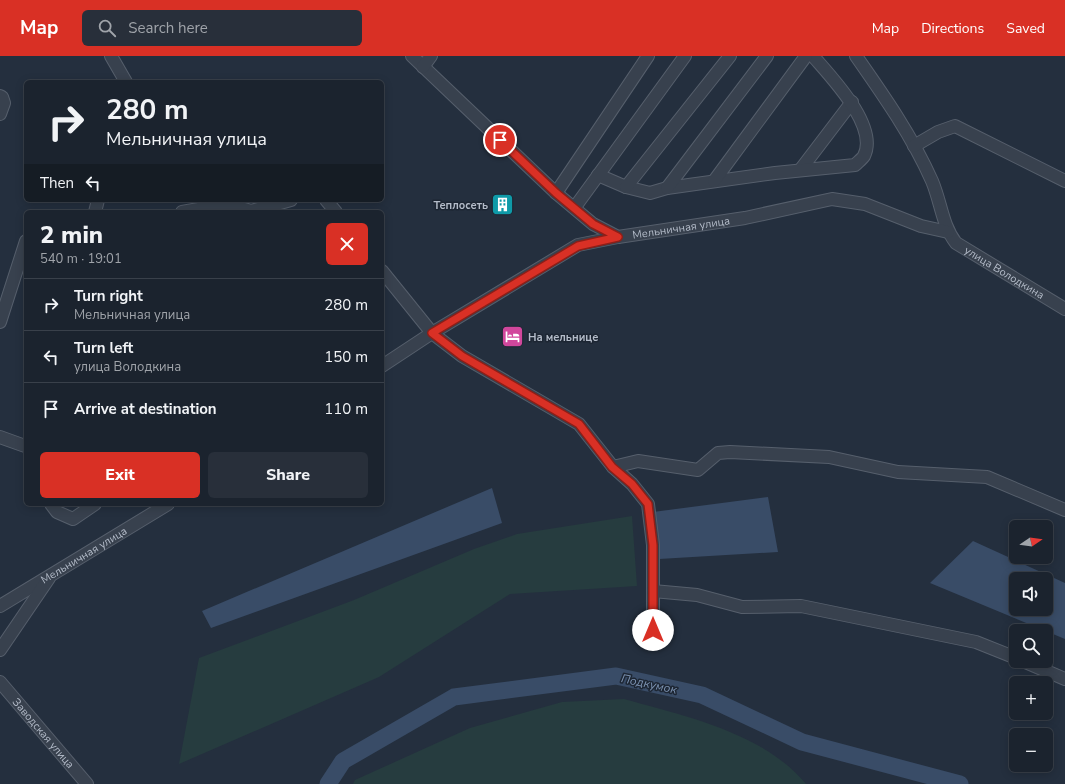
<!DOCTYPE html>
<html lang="en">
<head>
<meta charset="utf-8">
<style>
  :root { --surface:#1b232e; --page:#282f3a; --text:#f1f3f6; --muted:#a0a4aa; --line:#39404a; --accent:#d93025 }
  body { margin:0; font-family:"Nunito Sans",sans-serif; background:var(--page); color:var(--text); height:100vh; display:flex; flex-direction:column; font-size:15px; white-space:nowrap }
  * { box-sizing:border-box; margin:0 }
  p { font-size:13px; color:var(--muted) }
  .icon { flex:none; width:22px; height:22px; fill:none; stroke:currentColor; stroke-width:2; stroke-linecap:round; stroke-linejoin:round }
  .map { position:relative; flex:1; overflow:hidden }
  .sheet { position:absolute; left:24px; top:154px; width:360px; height:296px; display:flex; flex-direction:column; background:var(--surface); border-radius:6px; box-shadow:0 2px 10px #0003,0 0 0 1px var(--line) }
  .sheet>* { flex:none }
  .guide { position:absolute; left:24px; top:24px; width:360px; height:122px; border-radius:6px; box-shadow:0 2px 10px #0003,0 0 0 1px var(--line); background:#1b232e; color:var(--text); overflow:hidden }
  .needle { width:26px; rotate:77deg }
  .tools { position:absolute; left:1009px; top:464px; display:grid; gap:8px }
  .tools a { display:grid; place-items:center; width:44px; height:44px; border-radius:6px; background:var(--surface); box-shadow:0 2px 10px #0003,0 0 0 1px var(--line); font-size:20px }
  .pin { position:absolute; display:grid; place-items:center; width:34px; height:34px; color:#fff; margin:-17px; border:2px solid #fff; border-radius:50%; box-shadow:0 1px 4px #0007 }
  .me { position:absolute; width:44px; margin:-22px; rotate:0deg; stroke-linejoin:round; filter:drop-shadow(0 0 3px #0008) }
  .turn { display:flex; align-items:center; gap:14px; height:84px; padding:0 16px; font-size:18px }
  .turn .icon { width:52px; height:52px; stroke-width:2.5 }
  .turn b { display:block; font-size:28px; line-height:34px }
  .then { display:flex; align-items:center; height:38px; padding:0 16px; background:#0003; gap:8px; font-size:15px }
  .round { display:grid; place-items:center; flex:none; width:42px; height:42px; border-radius:6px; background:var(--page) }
  .summary { display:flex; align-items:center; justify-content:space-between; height:68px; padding:0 16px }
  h1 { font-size:24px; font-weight:800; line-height:30px }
  .action { display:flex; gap:8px; margin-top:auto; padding:8px 16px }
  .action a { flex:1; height:46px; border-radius:6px; background:var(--accent); color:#fff; font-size:16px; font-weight:800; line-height:46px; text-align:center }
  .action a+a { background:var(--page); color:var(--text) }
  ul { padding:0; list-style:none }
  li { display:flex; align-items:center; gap:12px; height:52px; padding:0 16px; border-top:1px solid var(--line) }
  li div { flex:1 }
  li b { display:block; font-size:15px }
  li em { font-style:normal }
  header { display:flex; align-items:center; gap:24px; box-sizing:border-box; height:56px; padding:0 20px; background:var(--accent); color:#fff }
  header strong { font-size:19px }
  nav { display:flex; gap:22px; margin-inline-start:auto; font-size:14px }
  .search { width:280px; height:36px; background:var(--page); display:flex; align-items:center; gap:10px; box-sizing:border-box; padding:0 14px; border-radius:6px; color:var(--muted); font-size:15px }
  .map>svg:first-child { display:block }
  .green { fill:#263c3f }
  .water { fill:#394c67; fill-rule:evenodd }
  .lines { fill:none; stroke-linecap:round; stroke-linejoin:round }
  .river { stroke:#394c67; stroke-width:17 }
  .minor-casing { stroke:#565f6c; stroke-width:14 }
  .minor { stroke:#38414e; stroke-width:12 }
  .route-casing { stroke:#8d1f18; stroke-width:10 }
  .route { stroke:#d93025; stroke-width:7 }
  .labels { text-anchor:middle; stroke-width:3; stroke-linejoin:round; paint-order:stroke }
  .poi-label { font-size:11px; font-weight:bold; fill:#b4bcc9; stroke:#1d2633; text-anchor:end }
  .street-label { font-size:11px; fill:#b4bcc9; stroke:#1d2633 }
  .water-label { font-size:12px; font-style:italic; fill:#7c92b1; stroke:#1d2633 }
</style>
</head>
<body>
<header>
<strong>Map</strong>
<div class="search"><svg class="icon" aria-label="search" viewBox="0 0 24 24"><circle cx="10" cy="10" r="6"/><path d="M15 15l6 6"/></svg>Search here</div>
<nav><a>Map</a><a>Directions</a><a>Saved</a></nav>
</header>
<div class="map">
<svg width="1065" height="728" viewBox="0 0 1065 728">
  <rect width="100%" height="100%" fill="#242f3e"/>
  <path class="green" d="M632,460L637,530L510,538L379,621L179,708L199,602L354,544L474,493L517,478Z
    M624,643C685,660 764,677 806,728H353L355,724L470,672L562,646Z"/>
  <path class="water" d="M492,432L502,467L211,572L202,555Z
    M768,441L778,496L659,503L653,456Z
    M973,485L1065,527V583L930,527ZM1016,523H1046V553H1016Z"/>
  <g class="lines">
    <path class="river" d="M328,728L343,705L454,641L616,620L702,639L802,686L960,728"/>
    <defs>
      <g id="minor">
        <path d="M111,0L126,26"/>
        <path d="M412,0L556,137L593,168L618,181"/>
        <path id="s1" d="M856,0C884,40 912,80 932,125C941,146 942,169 956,187L1065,253"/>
        <path d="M423,11L431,0"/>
        <path d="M0,40L2,41L4,47L0,58"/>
        <path d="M914,90L938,76L955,70L1065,125"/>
        <path d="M801,113L852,46"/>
        <path d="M598,119L626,131L650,137L667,132L775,117L855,109C858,106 862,103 864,100C879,70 831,21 813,0"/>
        <path d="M714,125L806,0"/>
        <path d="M626,131L730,0"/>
        <path d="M667,132L767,0"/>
        <path d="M556,137L648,0"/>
        <path d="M326,144L336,156"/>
        <path d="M575,151L685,0"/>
        <path d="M95,156L98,144"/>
        <path d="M182,156L227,148L251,155L291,144"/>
        <path d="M382,215L432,277L462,300L579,368L613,411L632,428L648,448L653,489V574"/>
        <path d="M0,266L26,185"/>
        <path id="s2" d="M382,310L432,277L578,189L618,181L745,162L832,143L865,148L921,170L948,176"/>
        <path d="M0,381L25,390"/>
        <path d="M613,411L638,405L698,414L718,397L730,396L829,401L898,416L987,421L1065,454"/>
        <path d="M51,448L57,456L73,463L95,448"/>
        <path d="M653,535L697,539L742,551L801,550L976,586L1016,602"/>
        <path id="s3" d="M0,550L168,448"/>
        <path d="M0,594L49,522"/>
        <path d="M1023,605L1065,623"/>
        <path id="s4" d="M0,626L87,728"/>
      </g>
    </defs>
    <use href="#minor" class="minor-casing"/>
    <use href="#minor" class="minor"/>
  </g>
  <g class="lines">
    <defs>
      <path id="route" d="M500,84L556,137L593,168L618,181L578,190L432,277L462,300L579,368L612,411L632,428L648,448L653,489V574"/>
    </defs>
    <use href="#route" class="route-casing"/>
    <use href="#route" class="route"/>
  </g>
  <defs>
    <symbol id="building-square" viewBox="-11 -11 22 22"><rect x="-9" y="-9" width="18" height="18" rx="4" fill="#0f9aa8" stroke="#1d2633"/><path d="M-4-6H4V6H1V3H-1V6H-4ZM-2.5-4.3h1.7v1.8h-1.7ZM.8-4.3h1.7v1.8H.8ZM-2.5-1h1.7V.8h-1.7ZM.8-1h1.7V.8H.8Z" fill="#fff"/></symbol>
    <symbol id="hotel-square" viewBox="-11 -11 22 22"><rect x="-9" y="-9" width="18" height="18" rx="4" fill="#d1479c" stroke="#1d2633"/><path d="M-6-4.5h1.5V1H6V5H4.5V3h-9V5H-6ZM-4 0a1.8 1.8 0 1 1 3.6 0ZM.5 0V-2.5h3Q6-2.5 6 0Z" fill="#fff"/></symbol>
  </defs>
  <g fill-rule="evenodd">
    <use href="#building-square" x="490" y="136" width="25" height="25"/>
    <use href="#hotel-square" x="500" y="268" width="25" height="25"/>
  </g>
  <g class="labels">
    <g class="poi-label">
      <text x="488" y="153">Теплосеть</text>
      <text x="528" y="285" text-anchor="start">На мельнице</text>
    </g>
    <g class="street-label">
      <text dy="4" stroke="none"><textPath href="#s2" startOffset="335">Мельничная улица</textPath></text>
      <text dy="4" stroke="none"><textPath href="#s1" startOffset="270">улица Володкина</textPath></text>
      <text dy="4" stroke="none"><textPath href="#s3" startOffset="98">Мельничная улица</textPath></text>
      <text dy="4" stroke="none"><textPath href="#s4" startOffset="67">Заводская улица</textPath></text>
    </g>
    <g class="water-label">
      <text transform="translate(649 628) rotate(12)" y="4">Подкумок</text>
    </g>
  </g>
</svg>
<div class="tools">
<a><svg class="needle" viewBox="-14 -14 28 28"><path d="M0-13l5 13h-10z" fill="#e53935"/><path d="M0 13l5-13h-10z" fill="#a0a4aa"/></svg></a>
<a><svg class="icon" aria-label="sound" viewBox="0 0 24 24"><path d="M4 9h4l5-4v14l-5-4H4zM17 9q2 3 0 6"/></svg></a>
<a><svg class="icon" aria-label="search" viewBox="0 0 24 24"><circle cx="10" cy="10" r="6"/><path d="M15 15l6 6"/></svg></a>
<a>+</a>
<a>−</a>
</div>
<div class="pin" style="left:500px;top:84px;background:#d93025"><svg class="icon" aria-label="arrive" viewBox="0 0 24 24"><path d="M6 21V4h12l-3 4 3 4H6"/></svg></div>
<svg class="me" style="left:653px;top:574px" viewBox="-20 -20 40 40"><circle r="19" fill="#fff"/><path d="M0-13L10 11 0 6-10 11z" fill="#d93025"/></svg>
<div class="guide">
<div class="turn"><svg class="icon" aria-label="right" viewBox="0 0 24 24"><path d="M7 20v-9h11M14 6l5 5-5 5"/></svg><div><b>280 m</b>Мельничная улица</div></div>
<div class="then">Then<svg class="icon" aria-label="left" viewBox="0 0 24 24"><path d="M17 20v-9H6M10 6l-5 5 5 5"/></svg></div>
</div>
<section class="sheet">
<div class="summary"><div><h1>2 min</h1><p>540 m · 19:01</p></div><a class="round" style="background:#d93025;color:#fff"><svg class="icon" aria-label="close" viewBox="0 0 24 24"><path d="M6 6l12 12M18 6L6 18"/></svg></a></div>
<ul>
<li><svg class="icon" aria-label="right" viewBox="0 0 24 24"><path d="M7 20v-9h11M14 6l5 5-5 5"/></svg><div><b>Turn right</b><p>Мельничная улица</p></div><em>280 m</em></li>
<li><svg class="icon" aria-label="left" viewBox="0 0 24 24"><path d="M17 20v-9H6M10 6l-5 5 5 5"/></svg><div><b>Turn left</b><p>улица Володкина</p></div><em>150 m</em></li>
<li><svg class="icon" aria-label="arrive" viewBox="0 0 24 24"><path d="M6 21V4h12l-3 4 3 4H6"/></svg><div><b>Arrive at destination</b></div><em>110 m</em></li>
</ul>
<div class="action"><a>Exit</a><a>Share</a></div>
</section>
</div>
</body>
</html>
